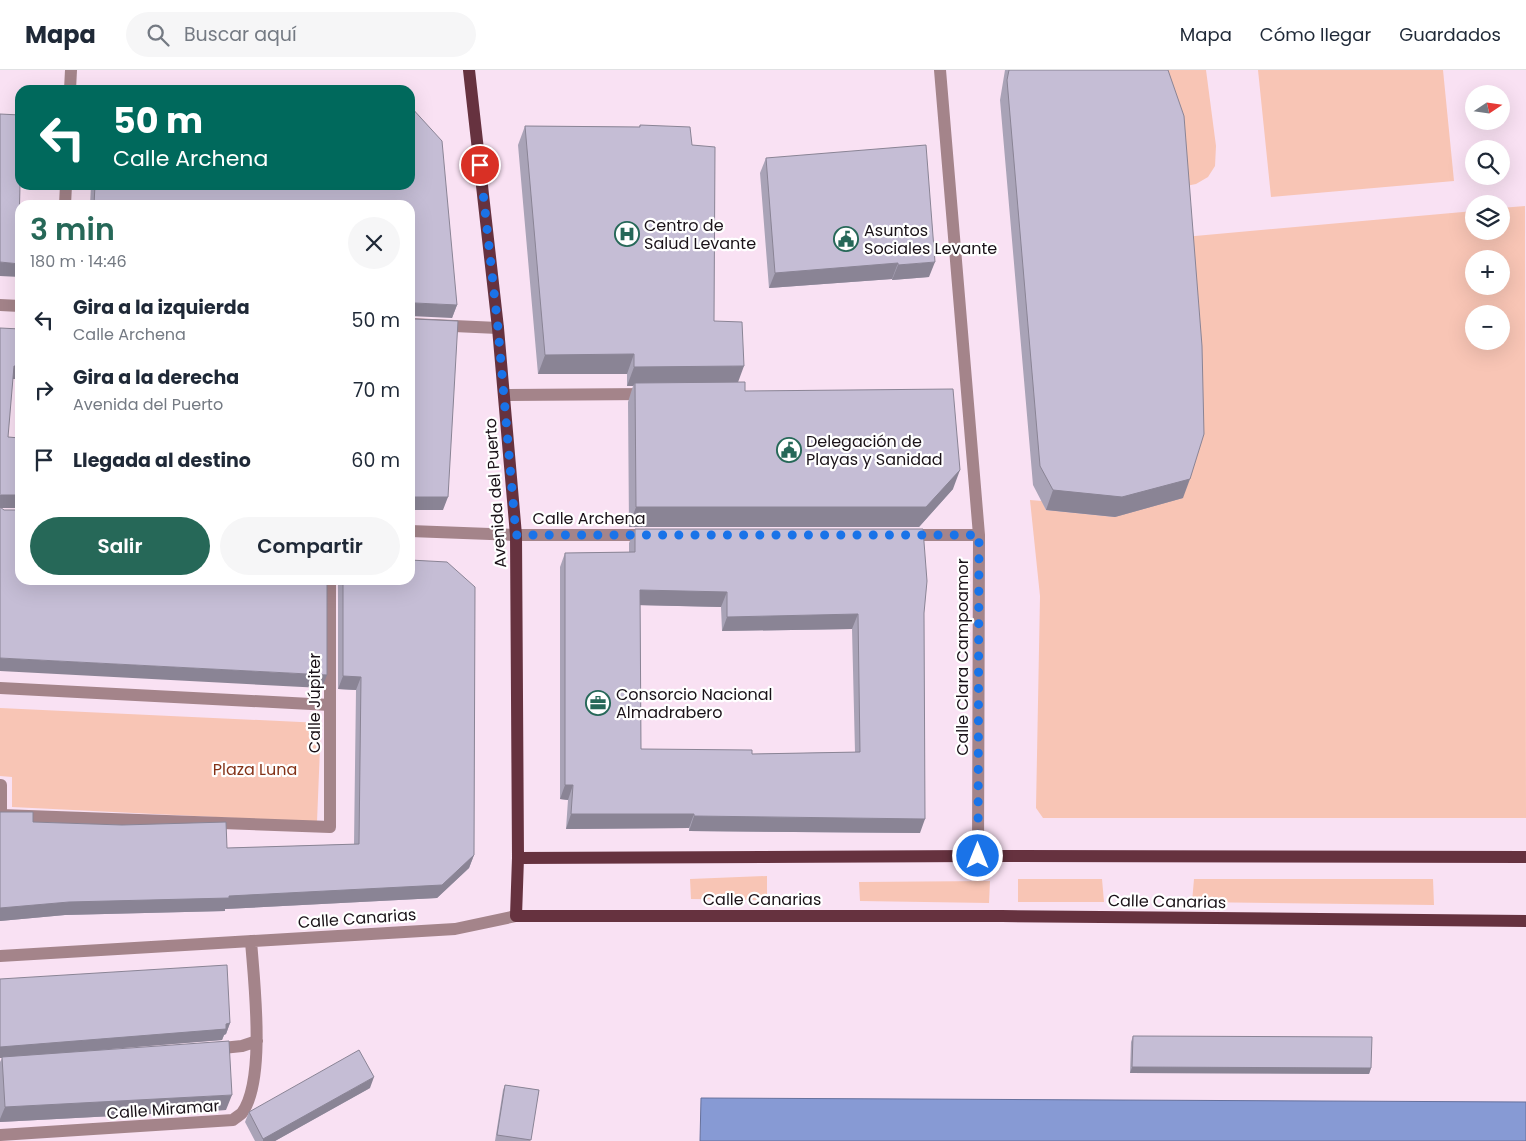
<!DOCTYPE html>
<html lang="es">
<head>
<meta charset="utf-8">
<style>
  :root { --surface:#fff; --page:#f6f6f7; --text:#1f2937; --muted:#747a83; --line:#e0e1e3; --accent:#266858 }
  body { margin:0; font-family:Poppins,sans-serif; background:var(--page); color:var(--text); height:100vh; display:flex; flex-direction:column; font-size:19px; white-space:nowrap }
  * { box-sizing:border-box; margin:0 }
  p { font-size:16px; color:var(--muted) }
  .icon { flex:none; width:28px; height:28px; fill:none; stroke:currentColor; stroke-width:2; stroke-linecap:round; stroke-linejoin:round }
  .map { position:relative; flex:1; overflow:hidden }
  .drawer { position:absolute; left:15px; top:130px; width:400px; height:385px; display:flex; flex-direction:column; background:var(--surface); border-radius:15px; box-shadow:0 5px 20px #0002 }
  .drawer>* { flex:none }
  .top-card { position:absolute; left:15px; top:15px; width:400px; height:105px; border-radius:15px; box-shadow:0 5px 20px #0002; background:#00695c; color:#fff; overflow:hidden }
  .needle { width:32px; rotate:77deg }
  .controls { position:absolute; left:1465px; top:15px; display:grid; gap:10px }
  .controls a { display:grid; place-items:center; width:45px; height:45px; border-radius:50%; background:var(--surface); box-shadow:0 5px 20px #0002; font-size:25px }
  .pin { position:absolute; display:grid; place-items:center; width:42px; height:42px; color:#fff; margin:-21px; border:2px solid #fff; border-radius:50%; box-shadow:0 1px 5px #0007 }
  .me { position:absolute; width:55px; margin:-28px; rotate:0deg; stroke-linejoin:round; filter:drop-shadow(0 0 4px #0008) }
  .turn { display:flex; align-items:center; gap:18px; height:105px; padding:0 15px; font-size:22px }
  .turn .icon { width:65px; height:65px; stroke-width:2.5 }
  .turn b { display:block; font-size:35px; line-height:42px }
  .round { display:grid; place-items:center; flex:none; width:52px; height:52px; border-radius:26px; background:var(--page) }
  .headline { display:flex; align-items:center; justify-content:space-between; height:85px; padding:0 15px }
  h1 { font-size:30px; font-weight:600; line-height:38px; color:var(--accent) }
  .cta { display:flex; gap:10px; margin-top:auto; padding:10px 15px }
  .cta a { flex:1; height:58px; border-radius:30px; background:var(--accent); color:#fff; font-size:20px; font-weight:600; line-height:58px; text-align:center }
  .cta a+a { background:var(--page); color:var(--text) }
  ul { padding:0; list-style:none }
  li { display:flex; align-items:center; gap:15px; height:70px; padding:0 15px }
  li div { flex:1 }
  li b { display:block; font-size:19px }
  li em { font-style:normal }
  header { display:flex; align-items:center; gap:30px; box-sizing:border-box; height:70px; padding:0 25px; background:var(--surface); border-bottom:1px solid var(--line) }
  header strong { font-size:24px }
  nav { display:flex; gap:28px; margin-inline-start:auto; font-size:18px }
  .search { width:350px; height:45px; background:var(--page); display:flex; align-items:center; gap:12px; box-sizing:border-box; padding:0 18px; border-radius:28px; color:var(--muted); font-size:19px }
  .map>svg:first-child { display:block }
  .green { fill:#f8c5b5; fill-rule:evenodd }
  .water { fill:#879ad4; stroke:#66719c }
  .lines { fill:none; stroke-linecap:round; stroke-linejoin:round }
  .minor { stroke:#a4848a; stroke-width:12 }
  .major { stroke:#66323f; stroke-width:12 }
  .wall { fill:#a9a3b7; fill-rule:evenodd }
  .shaded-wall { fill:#8a8495 }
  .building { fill:#c5bdd5; stroke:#8a8495; fill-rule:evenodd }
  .route { stroke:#1a73e8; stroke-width:9; stroke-dasharray:0 16.2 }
  .labels { text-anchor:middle; stroke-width:4.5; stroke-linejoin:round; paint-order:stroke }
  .poi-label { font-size:16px; fill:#1a1218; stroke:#fff; text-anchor:start }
  .street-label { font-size:16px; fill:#1a1218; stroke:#fff }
  .park-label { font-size:16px; fill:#843318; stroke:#fff }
</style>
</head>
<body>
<header>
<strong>Mapa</strong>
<div class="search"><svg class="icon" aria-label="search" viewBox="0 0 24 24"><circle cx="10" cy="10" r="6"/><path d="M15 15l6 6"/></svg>Buscar aquí</div>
<nav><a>Mapa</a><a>Cómo llegar</a><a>Guardados</a></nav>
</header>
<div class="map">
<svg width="1526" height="1071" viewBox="0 0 1526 1071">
  <rect width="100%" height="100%" fill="#f9e1f3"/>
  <path class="green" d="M1154,0H1206L1216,76L1215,96L1208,107L1196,114L1181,117Z
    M1258,0H1443L1454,111L1271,127Z
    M1525,136L1526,748H1043L1036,738L1040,526L1030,430L1042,431L1046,440L1115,447L1184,167L1474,141V161H1501V138ZM1474,189H1501V216H1474ZM1474,244H1501V271H1474Z
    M0,638L321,653L317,752L12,737V707L0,706Z
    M767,806V830L691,829L690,809Z
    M1018,809H1102L1104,832H1018Z
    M1194,809H1433L1434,835L1192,832Z
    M990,811L989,833L860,831L859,812Z"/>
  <path class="water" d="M701,1028L1526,1032V1071H700Z"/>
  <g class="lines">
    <path class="minor" d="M940,0L979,465L978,786
      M70,20L71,0
      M65,135L66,115
      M0,235L20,236
      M410,254L498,258
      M504,325L647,324
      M410,461L516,465H649
      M907,465H979
      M0,618L330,635
      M0,715H1V745L330,757V510
      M0,886L455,859L516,846
      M213,979L242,976L257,971
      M0,1065L233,1050C235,1048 240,1045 242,1043C266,1010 254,912 251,871"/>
    <path class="major" d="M469,0L498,258L516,465L518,788L516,846H1002L1526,851
      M518,788L978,786L1526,787"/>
  </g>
  <path class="wall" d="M1005,0H1168L1183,428L1115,447L1046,440L1033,415L1000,30Z
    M640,55L692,75L714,251L738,312L745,321L953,419L919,457H629L628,332L633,316H627V304H538L518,75L525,56L639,57Z
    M766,88L929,207L892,210V209L769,218L760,103Z
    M91,115H410L457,235L452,248L410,135H90Z
    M635,459L924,543L920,763L689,761V758L566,759L568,730L560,729V497L565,483L629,482V473ZM640,535L721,537L722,561L852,559L855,682L752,684L641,679Z
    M338,510H410L474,785L469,798L437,828L225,839V841L65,845L0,851V742L33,752L227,778L354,774L356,620L338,619Z
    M0,909L230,953L226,964L224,965L222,970L108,979L226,1040L0,1052V992L2,988H0Z
    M1133,966L1371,998L1369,1004L1130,1003L1131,972Z
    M505,1015L539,1020L530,1071H495L503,1020Z
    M370,1018L275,1071H255L245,1052L249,1042Z"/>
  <path class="shaded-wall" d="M0,192L20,194V207L0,206Z
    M935,192L929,207L892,210L898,195Z
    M898,193L892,209L769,218L775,203Z
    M415,233L457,235L452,248L410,246V235Z
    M634,284L627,304H538L545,285Z
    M14,296H20V309H9Z
    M744,296L737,315L635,313L633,316H627L634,297Z
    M960,400L953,419L919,457H629L636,437Z
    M1190,409L1183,428L1115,447L1046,440L1053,420Z
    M1,425H20V438H0V426Z
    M410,427H448L443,440H410Z
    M640,520L727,522L721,537L634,535Z
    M858,544L852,559L722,561L727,547Z
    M0,588L327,605L322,618L0,601Z
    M343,606L361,607L356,620L338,619Z
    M565,715H573L568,730L560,729Z
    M571,744H694L689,758L566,759Z
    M694,746L925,749L920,763L689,761Z
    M474,785L469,798L437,828L225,839V841L65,845L0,851V838L69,832L229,826Z
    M230,953L226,964L224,965L222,970L0,988V977Z
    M1132,997L1371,998L1369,1004L1130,1003Z
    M374,1007L370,1018L275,1071H263V1069Z
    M232,1025L226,1040L0,1052V1049L5,1037Z"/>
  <path class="building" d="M1009,0H1168L1184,46L1202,276L1204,364L1190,409L1122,427L1053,420L1040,396L1007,10Z
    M410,36L442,71L457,235L415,233L410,235V135H94L95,115H410Z
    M0,44L20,45V115L19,157H20V194L0,192Z
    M640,55L690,57L692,75L715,77L714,251L742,252L744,296L634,297V284L545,285L525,56L640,57Z
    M926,75L935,192L898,195V193L775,203L766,88Z
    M410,247L414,249L458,251L448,427H410Z
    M0,258L20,259V296H14L8,367L20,368V425H1L0,426Z
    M745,312V321L953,319L960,400L926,437H636L635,313Z
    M0,437L4,440H20V510H327V605L0,588Z
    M635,459H923L927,511L924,543L925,749L694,746V744H571L573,715H565V483L635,482ZM640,520L727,522V547L858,544L860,682L752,684V680L641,679Z
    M410,490L447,492L475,517L474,785L442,815L229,826V828L69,832L0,838V742H33V752L122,755L226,752L227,778L359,774L361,607L343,606V510H410Z
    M227,895L230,953L226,954V959L0,977V909Z
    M1133,966L1372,967L1371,998L1132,997Z
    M229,971L232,1025L5,1037L2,987Z
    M359,980L374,1007L263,1069L249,1042Z
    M505,1015L539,1020L531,1070L497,1065Z"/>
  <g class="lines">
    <path class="route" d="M480,95L498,258L516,465H979L978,786"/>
  </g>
  <defs>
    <symbol id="hospital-ring" viewBox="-11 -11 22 22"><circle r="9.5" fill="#fff" stroke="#266858" stroke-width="1.5"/><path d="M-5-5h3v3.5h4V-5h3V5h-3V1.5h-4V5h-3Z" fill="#266858"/></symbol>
    <symbol id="civic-ring" viewBox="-11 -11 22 22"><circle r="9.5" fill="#fff" stroke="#266858" stroke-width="1.5"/><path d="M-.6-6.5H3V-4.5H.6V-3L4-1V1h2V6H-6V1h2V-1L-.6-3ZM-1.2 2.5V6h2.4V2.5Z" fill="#266858"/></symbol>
    <symbol id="office-ring" viewBox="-11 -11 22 22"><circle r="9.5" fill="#fff" stroke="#266858" stroke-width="1.5"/><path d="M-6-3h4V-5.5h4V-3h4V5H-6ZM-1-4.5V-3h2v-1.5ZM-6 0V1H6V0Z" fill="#266858"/></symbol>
  </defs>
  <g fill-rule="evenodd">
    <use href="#hospital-ring" x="613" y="150" width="28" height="28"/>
    <use href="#civic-ring" x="832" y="155" width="28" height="28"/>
    <use href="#civic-ring" x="775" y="366" width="28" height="28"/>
    <use href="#office-ring" x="584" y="619" width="28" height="28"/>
  </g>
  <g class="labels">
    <g class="poi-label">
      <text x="644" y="161">Centro de<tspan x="644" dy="18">Salud Levante</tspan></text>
      <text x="864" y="166">Asuntos<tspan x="864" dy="18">Sociales Levante</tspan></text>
      <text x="806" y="377">Delegación de<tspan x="806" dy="18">Playas y Sanidad</tspan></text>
      <text x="616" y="630">Consorcio Nacional<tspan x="616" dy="18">Almadrabero</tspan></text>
    </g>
    <g class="street-label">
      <text transform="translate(495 423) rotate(-94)" y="6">Avenida del Puerto</text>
      <text x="589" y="454">Calle Archena</text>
      <text transform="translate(962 587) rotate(-90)" y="6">Calle Clara Campoamor</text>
      <text transform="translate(314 633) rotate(-90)" y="6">Calle Júpiter</text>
      <text x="762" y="835">Calle Canarias</text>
      <text transform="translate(1167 831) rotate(1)" y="6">Calle Canarias</text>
      <text transform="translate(357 848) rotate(-4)" y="6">Calle Canarias</text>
      <text transform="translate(163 1039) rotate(-4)" y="6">Calle Miramar</text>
    </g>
    <g class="park-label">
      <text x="255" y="705">Plaza Luna</text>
    </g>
  </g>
</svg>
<div class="controls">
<a><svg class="needle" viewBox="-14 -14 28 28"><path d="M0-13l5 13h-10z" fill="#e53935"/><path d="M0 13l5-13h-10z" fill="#747a83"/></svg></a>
<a><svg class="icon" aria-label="search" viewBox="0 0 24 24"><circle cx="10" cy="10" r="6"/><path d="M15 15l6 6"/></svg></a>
<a><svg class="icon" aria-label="layers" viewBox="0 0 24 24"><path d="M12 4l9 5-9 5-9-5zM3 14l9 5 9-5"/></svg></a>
<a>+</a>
<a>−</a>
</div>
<div class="pin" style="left:480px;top:95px;background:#d93025"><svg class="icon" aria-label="arrive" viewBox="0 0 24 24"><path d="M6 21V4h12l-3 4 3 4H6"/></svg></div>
<svg class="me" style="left:978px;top:786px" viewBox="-20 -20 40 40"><circle r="17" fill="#1a73e8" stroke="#fff" stroke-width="3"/><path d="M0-11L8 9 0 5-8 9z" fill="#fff"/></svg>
<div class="top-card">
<div class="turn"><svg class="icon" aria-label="left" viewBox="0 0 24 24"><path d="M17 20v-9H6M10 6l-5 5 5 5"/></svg><div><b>50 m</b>Calle Archena</div></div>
</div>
<section class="drawer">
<div class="headline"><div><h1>3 min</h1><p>180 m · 14:46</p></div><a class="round"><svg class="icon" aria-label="close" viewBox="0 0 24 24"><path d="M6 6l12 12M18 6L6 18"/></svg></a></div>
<ul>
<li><svg class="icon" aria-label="left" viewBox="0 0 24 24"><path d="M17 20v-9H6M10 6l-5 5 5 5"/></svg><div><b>Gira a la izquierda</b><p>Calle Archena</p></div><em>50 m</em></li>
<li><svg class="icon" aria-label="right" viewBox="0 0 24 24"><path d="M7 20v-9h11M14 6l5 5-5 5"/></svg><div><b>Gira a la derecha</b><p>Avenida del Puerto</p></div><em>70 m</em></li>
<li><svg class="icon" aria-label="arrive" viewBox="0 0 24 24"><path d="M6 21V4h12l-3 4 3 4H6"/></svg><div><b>Llegada al destino</b></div><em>60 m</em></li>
</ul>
<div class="cta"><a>Salir</a><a>Compartir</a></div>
</section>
</div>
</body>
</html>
